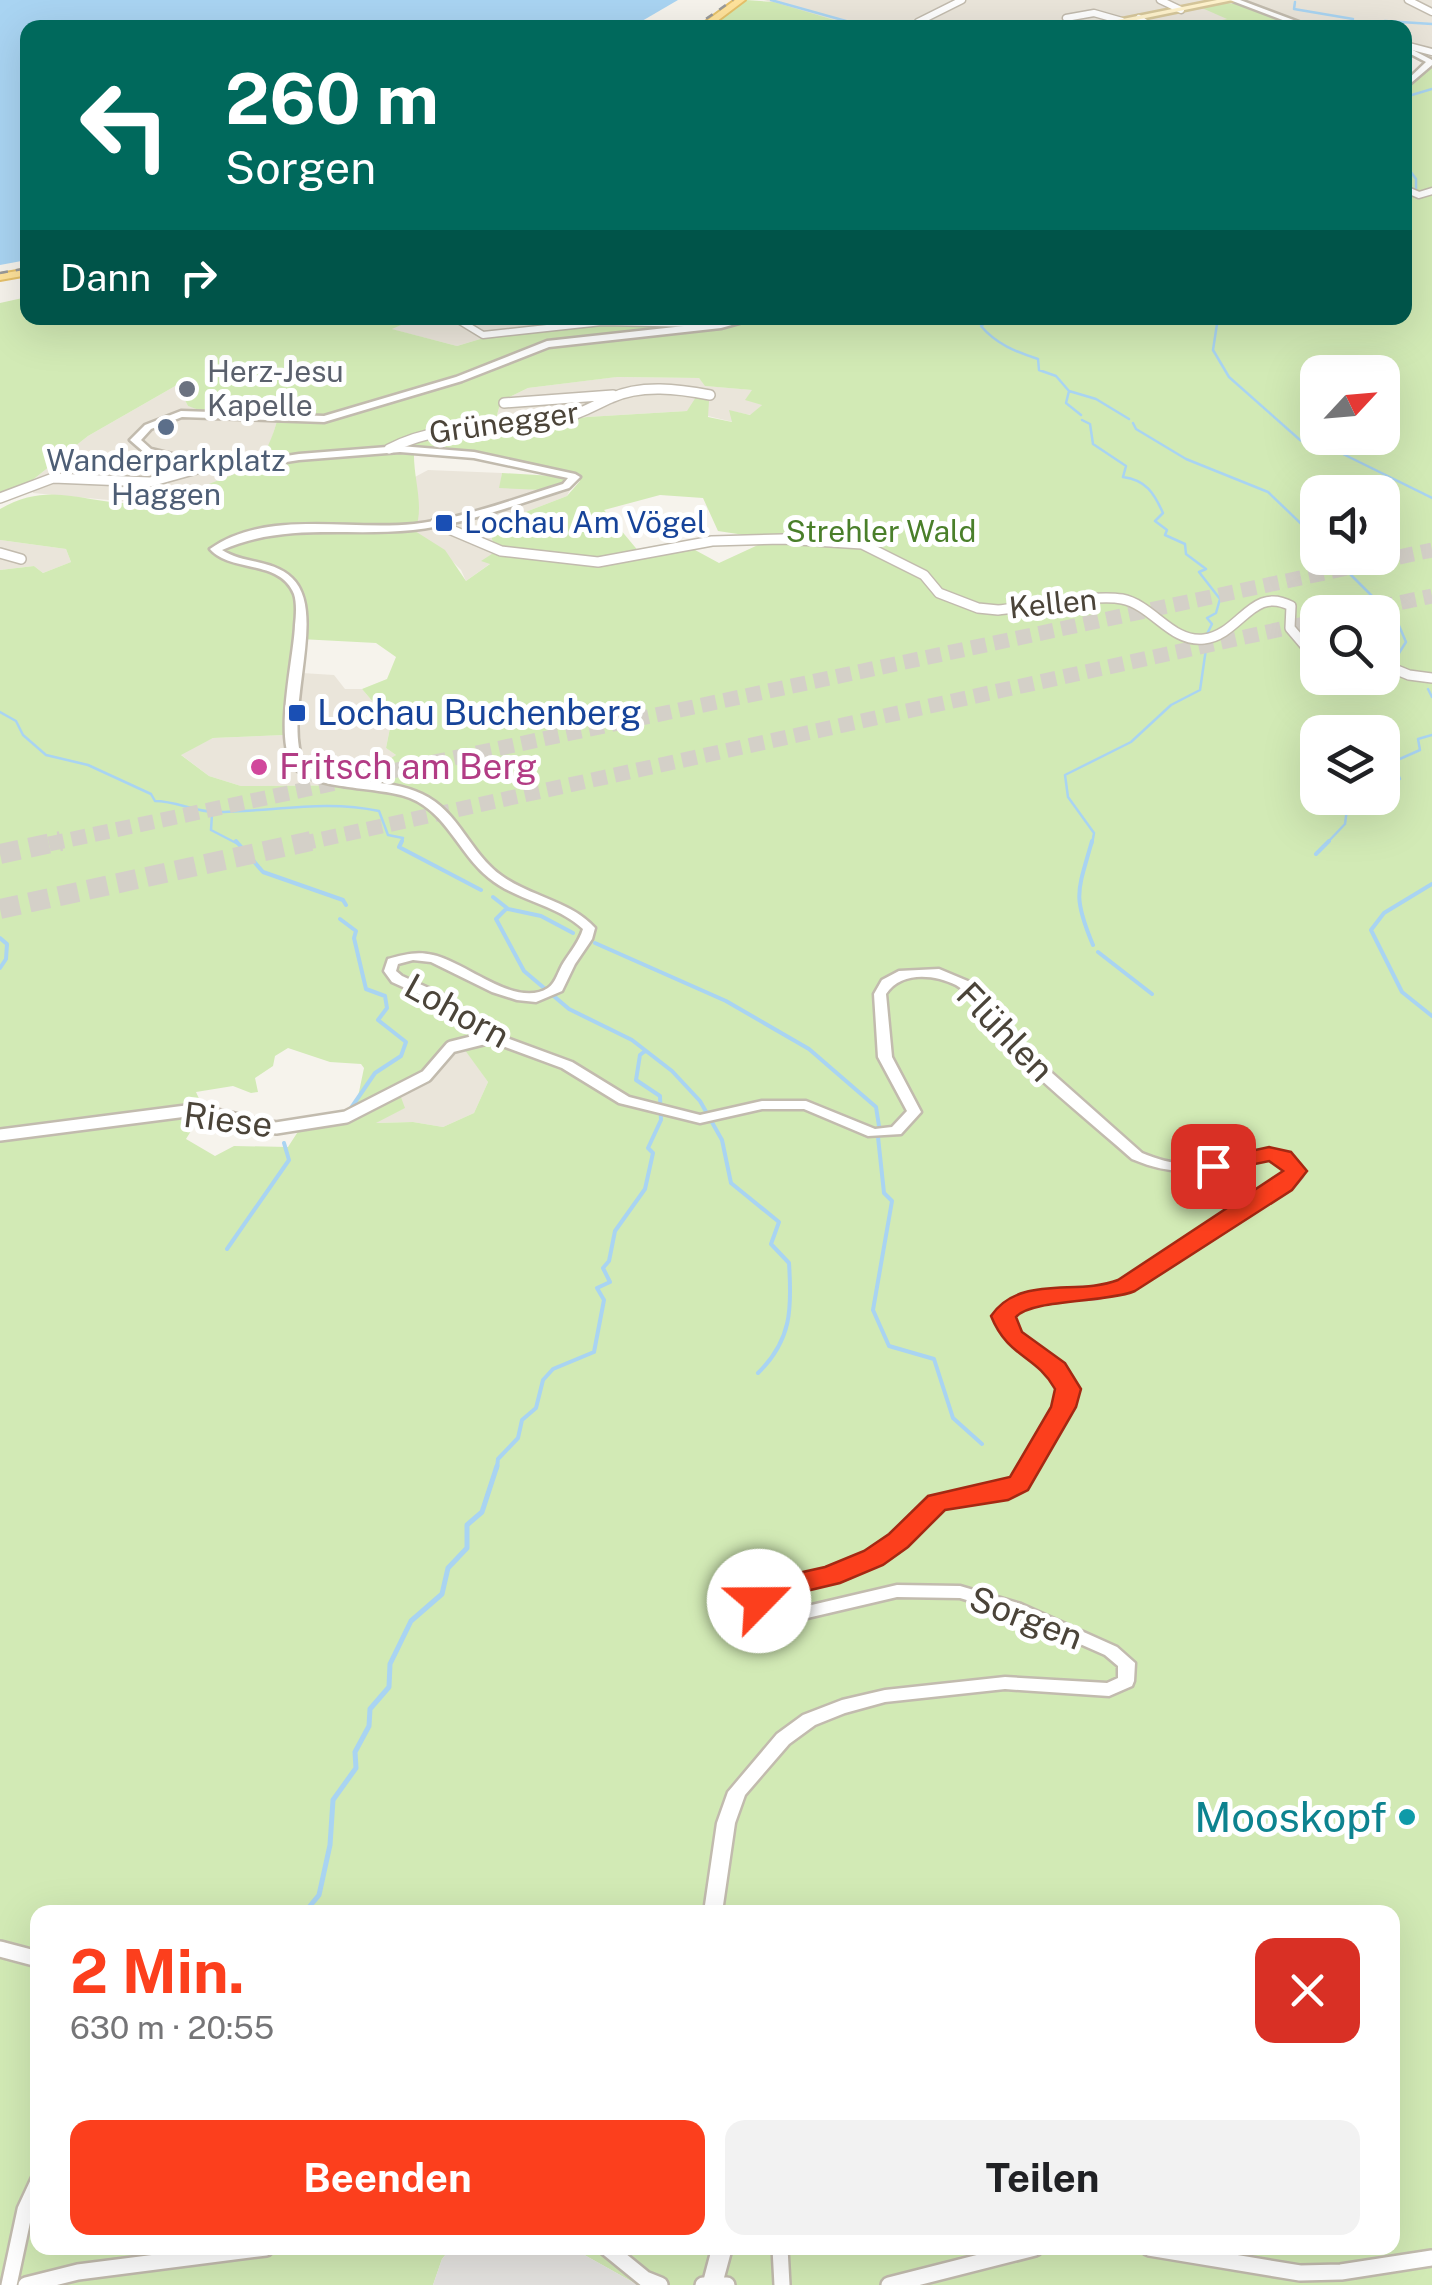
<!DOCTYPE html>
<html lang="de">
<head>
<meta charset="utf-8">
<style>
  :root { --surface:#fff; --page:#f2f2f2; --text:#202124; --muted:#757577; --accent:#fc3f1d }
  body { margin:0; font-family:"Public Sans",sans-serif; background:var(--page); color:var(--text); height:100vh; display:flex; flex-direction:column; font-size:38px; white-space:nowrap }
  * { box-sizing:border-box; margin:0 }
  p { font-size:32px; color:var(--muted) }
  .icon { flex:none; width:55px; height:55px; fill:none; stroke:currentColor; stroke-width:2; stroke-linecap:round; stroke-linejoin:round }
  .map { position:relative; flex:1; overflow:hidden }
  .details { position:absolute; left:30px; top:1905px; width:1370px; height:350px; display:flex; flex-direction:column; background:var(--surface); border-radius:20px; box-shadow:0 10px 40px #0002 }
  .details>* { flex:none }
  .guide { position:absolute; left:20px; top:20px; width:1392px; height:305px; border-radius:20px; box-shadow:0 10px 40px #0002; background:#00695c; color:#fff; overflow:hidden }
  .needle { width:65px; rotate:64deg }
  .tools { position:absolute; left:1300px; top:355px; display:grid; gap:20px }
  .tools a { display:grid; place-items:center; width:100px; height:100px; border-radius:20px; background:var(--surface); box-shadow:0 10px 40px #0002; font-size:50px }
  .pin { position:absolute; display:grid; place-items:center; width:85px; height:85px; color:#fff; margin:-42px; border-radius:20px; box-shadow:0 5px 15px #0006 }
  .me { position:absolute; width:110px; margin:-55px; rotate:67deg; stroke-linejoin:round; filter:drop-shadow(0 0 8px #0008) }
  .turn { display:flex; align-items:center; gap:35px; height:210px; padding:0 40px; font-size:45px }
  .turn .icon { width:130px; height:130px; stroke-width:2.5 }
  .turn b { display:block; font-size:70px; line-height:85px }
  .then { display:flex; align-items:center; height:95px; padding:0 40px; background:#0003; gap:20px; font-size:38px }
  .round { display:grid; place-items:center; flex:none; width:105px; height:105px; border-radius:20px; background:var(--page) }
  .overview { display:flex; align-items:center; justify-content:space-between; height:170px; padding:0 40px }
  h1 { font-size:60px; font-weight:700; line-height:75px; color:var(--accent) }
  .button { display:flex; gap:20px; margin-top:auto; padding:20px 40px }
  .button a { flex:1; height:115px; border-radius:20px; background:var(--accent); color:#fff; font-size:40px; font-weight:700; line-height:115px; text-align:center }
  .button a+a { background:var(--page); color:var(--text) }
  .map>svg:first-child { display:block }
  .residential { fill:#eae5da }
  .green { fill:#d2eab5; fill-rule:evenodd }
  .parking { fill:#e5e3e0 }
  .water { fill:#a9d4f2 }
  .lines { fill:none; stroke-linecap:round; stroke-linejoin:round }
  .stream-far2 { stroke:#a9d4f2; stroke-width:2.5 }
  .stream-far1 { stroke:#a9d4f2; stroke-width:4 }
  .stream { stroke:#a9d4f2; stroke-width:5 }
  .motorway-tunnel-far1 { stroke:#d4d0c8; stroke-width:15; stroke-dasharray:15 8; stroke-linecap:butt }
  .motorway-tunnel { stroke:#d4d0c8; stroke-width:20; stroke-dasharray:20 10; stroke-linecap:butt }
  .minor-far3-casing { stroke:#c2bbae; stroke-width:9 }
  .minor-far2-casing { stroke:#c2bbae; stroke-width:12 }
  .minor-far1-casing { stroke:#c2bbae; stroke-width:16 }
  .minor-casing { stroke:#c2bbae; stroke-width:20 }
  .tertiary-casing { stroke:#c2bbae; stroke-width:5 }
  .secondary-casing { stroke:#d6c79b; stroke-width:5 }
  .primary-casing { stroke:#e6c16a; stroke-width:4 }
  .minor-far3 { stroke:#fff; stroke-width:6 }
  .minor-far2 { stroke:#fff; stroke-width:9 }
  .minor-far1 { stroke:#fff; stroke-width:11 }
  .minor { stroke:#fff; stroke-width:15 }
  .tertiary { fill:#fff; fill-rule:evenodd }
  .secondary { fill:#fff3cd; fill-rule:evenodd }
  .primary { fill:#ffe39c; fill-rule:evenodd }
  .rail { stroke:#9a9a9a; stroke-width:2.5; stroke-dasharray:8 8; stroke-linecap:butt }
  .route { fill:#fc3f1d; stroke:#a42913; stroke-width:2.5 }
  .worship-dot { fill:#6b7280; stroke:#fff; stroke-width:4 }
  .service-dot { fill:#5c6f8a; stroke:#fff; stroke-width:4 }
  .transit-dot { fill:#1a4fb4; stroke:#fff; stroke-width:4 }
  .hotel-dot { fill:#d1479c; stroke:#fff; stroke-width:4 }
  .culture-dot { fill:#0f9aa8; stroke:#fff; stroke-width:4 }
  .labels { text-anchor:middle; stroke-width:10; stroke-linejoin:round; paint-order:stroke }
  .far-worship-label { font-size:30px; fill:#5b616d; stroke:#fff; text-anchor:start }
  .far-street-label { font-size:30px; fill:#4b4439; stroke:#fff }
  .far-service-label { font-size:30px; fill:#4e5e75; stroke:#fff }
  .far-transit-label { font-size:30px; fill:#164399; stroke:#fff; text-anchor:start }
  .far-park-label { font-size:30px; fill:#4a7f2a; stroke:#fff }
  .transit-label { font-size:35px; fill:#164399; stroke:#fff; text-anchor:start }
  .hotel-label { font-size:35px; fill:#b23c85; stroke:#fff; text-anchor:start }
  .street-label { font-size:35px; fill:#4b4439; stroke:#fff }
  .near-culture-label { font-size:42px; fill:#0d838f; stroke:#fff; text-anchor:end }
</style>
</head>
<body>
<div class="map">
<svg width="1432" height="2285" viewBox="0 0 1432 2285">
  <rect width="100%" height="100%" fill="#f6f3ec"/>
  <path class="residential" d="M764,0H1432V62L1425,63L1405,51V28H1229L1215,22L1182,28L858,27Z
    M417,318H612L622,323L497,334L457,346L391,329Z
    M616,377L699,378L706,386L753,390L746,399L763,404L751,415L730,411L733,422L687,411L587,417L514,428L497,415L501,401L528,388Z
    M177,385L188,406L278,418L269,447L248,472L189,494L141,503L33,493L30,482L88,436Z
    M428,470L502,473L500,487L542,490L572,486L567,496L489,526L495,552L491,563L466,581L461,570L437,546L414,531L413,478Z
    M0,540L66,549L71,562L43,573L34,566L0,570Z
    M302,673L334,675L345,689H362L391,723L386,748L396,755L387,764L386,785L241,786L209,776L180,754L213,738L285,735Z
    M465,1049L488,1082L474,1113L443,1127L413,1122L374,1123L404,1108L398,1092L452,1050Z"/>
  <path class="green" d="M746,0L774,2L858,27L705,28Z
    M1226,3L1236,4L1301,25L1182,28L1227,19L1202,8Z
    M1432,62V2285H638L572,2248H1392V1912H38V2248H451L442,2259L433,2285H0V570L34,566L43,573L71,562L66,549L0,540V509C54,478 88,507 143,503C166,501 188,493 209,484C252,467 263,469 277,421L315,422L402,393L310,419L199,410L188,406L177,385L88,436L30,482L0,492V303L27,297L28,318H417L392,329L457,346L497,334L618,322L612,318H1405V86ZM1318,372H1382V438H1318ZM617,377L699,378L705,386L752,390L745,400L762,405L750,415L729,410L732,422L708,417L709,401L696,397L687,411L587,417L514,428L497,415L501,401L528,388ZM414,451L480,454L575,473L580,481L567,496L489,526L495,552L481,561L490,564L466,581L445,550L415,531C425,505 413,479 414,451ZM1318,492H1382V558H1318ZM660,495L703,498L718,531L771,539L719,563L684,544L640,553L604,510ZM1318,612H1382V678H1318ZM300,639L376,643L396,657L387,679L362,689L391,723L386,748L396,755L388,760L386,785L241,786L209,776L181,755L213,738L285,735ZM1318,732H1382V798H1318ZM462,1046L488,1082L474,1113L443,1127L413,1122L376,1123L405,1108L399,1092ZM288,1048L330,1062L361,1064L364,1068L355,1111L299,1130L288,1147L234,1146L215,1156L186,1139L199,1118L193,1114L201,1103L196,1092L233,1086L251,1093L258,1092L255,1078L273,1066L275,1056Z
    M502,473L570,477L569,482L542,490L499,488Z"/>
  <path class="parking" d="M451,2248H572L638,2285H433L442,2259Z"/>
  <path class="water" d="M0,0H678L630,28H28L27,260L0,265Z"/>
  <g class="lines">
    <path class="stream-far2" d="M771,0L871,28
      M1295,2L1294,9L1353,19L1347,26L1354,28
      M1366,28L1385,21L1432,24
      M1405,97L1432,89
      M1405,164L1416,179V189L1405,200
      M992,318L981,326C996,344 1016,352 1038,359L1039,370L1056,376L1069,391L1066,403L1081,415
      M1226,318L1217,324L1213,350L1229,377L1300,440L1339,452
      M1069,391L1096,399L1129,419
      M1082,420L1090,424L1093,444L1126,466L1123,477C1146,480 1154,493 1163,513L1155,521L1167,530L1165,535L1185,544L1186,554L1206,569L1199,572L1220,599L1216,613L1207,618L1212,624L1206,636
      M1133,423L1136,429L1186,459L1268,492L1318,540
      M1343,454L1432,498
      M1334,558L1397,621L1406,642L1399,653
      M1428,689L1432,697
      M0,712L16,721L23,735L46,755L88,765L151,794L155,801C176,801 195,812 216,812C272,812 324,799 379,811L388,835L403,838L401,844
      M1382,789L1400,779L1393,762L1420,750L1418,739L1432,735
      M212,814L211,830L238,844
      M1092,844L1094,833L1068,797L1065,775L1131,742L1171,705L1200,690L1207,642
      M1326,844L1345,824L1347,809L1368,798"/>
    <path class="stream-far1" d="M236,841L263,872L343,900L346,905
      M402,841L399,847L481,890
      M1092,841C1078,891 1072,895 1093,945
      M1316,854L1329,841
      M1432,884L1384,913L1371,930L1402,992L1432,1016
      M493,897L507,908L496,919L524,971L569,1009L632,1040L672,1071L700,1101L722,1140L731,1183L779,1222L771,1244L789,1263C792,1308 792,1340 758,1373
      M508,909L541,916L573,933
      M340,919L356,931L354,938L366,989L385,996L387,1008L378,1020L406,1042L401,1056L375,1073L351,1108
      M0,938L7,944L6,959L0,968
      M595,943L726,1001L809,1049L876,1107L879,1126
      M1098,952L1152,994
      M878,1137L884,1193L892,1201L873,1310L889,1346L934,1359L953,1418L982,1444
      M227,1249L289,1160L284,1143
      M497,1468L498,1459L518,1438L522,1420L536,1408L543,1380L553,1369L594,1352L604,1300L597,1288L610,1282L603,1268L609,1261L615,1231L645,1189L653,1153L648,1148L661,1120L660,1096L636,1080L640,1055L645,1051"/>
    <path class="stream" d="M305,1912L319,1895L330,1845L333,1800L356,1768L355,1752L369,1726L370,1709L389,1687L390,1664L411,1621L442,1594L448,1568L467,1548V1525L482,1512L497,1466"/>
    <path class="motorway-tunnel-far1" d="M1356,612L1432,596
      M49,844L1432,550
      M300,844L1318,621"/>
    <path class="motorway-tunnel" d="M0,854L61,841
      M0,909L311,841"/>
    <defs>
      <path id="minor-far3" d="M1160,0L1181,10
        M1408,0L1432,12
        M1066,18L1094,13L1122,21
        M1139,18L1153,28
        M918,22L962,0
        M1405,45L1432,52
        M1405,189L1419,195L1432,191
        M462,318L460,321L483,335L602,322L706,324"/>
      <path id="minor-far2" d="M504,403L613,395
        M389,449C441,422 505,427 562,418C582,414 594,405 611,398C641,384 679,389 710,395
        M0,498L53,478L150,482L204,467
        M435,523L501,551L598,562L712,541L783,539L862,544L924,575L939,593L978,608L998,610C1029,607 1094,594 1122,599C1153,605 1171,643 1204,639C1240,635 1252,585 1291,606L1290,628L1318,661
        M0,553L21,559
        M1382,664L1409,675L1432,678"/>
      <path id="minor-far1" d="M0,1135L194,1110L276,1128L346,1117L426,1076L451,1047L491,1037"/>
      <path id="minor" d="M0,1949L38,1959
        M607,2248L645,2279L660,2285
        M780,2248L782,2285
        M1149,2248L1300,2273L1341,2272L1432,2258
        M9,2285L25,2210L38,2182
        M26,2285L78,2272L266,2248
        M703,2285H727
        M889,2285L1035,2248"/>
      <path id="tertiary" d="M1230,0H1240L1315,28H1304Z
        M1405,46L1432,60V65L1405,88V82L1426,62L1405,51Z
        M743,318H757L721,328L549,347L462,381L324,422L182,417L151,429L141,440L151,449L221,466L299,454L400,446L474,452L575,474L580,477L569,488C518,504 466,524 413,530C346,537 285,522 222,550C243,564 272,559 292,578C329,613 281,713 304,765C340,787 385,776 422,794C459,811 470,854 502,876C531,897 571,901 595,928L592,939L575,964L562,991L536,1002L517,1000L492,992L431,962L413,960L398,964L396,971L402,976L444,995L496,1034L572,1062L629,1097L700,1115L762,1101H806L875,1129L892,1127L907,1111L878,1057L874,994L882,980L899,971L939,969L970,982L1025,1049L1142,1153C1157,1159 1171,1164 1188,1164C1225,1162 1271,1133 1301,1166L1302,1176L1296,1183L1132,1288L1097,1298L1036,1302L1013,1314L1010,1322L1015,1329L1061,1365L1076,1389L1071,1407L1025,1488L1008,1496L942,1507L905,1545L880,1562L836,1580L778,1594L768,1602L772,1608L786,1611L897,1585L960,1586L1021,1604L1117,1647L1135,1663L1134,1681L1132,1686L1109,1696L1005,1689L885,1702L845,1713L815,1725L789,1744L745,1795L735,1823L722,1912H704L717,1823L728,1792L777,1734L803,1715L842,1700L885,1690L1005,1677L1107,1683L1118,1678V1666L1105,1655L1010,1613L960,1598L897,1597L786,1623L761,1617L751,1601L767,1585L827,1571L868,1554L893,1537L931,1498L1004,1485L1013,1480L1055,1407L1060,1389L1050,1372L1012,1344L996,1322C997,1318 999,1310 1002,1307C1025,1283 1090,1293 1122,1282L1286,1177L1287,1168L1278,1160L1269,1158C1213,1165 1189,1183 1132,1159C1094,1125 1052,1092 1016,1056C999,1039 974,995 956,985C934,974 901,971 886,994L892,1057L921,1112L901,1134L868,1136L804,1109H762L700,1123L619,1103L562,1068L486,1040L434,1001L392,982L384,971L388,959C404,955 416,951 433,955C466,962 516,1009 548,988C556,983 558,971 564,962C571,951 579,942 583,929C556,904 517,901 489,878C459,854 447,813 410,798C382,786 312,791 294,767C273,741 294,658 295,625C296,616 297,603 294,594C280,559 231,573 210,549C267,509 348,531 414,524C465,518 514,499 563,484L568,478L474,458L400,452L299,460L221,472L145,453L130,440L145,425L181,411L324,416L456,377L547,341L721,322Z
        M712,2248H732L722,2285H704L703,2282Z"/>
      <path id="secondary" d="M1217,0H1233L1097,28H1078Z"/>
      <path id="primary" d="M735,0H745L708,28H697Z
        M28,269V275L0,280V274Z"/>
    </defs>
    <use href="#minor-far3" class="minor-far3-casing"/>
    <use href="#minor-far2" class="minor-far2-casing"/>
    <use href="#minor-far1" class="minor-far1-casing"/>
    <use href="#minor" class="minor-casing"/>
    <use href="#tertiary" class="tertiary-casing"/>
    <use href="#secondary" class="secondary-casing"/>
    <use href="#primary" class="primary-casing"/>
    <use href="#minor-far3" class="minor-far3"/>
    <use href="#minor-far2" class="minor-far2"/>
    <use href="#minor-far1" class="minor-far1"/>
    <use href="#minor" class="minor"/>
    <use href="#tertiary" class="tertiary"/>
    <use href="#secondary" class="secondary"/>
    <use href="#primary" class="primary"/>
    <path class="rail" d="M693,28L733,0
      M0,273L28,268"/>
  </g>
  <path class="route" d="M1269,1147L1291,1152L1307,1171L1292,1190L1135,1291C1106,1303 1031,1299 1016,1317L1022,1332L1065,1363L1081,1389L1076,1407L1028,1490L1008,1500L945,1510L908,1547L883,1565L840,1583L781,1597L769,1608H750L746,1601L763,1581L825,1567L864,1551L889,1534L928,1496L1010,1477L1051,1407L1055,1389C1036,1355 1008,1358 991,1316C1019,1274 1077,1296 1118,1280L1283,1171L1269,1161L1213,1173L1202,1166L1205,1161Z"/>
  <circle class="worship-dot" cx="187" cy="389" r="10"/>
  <circle class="service-dot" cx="166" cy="427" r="10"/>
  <g class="transit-dot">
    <rect x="434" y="513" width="20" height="20" rx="5"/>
    <rect x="287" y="703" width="20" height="20" rx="5"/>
  </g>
  <circle class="hotel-dot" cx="259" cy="767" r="10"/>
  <circle class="culture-dot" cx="1407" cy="1817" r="10"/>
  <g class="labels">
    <g class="far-worship-label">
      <text x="207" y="382">Herz-Jesu<tspan x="207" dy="34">Kapelle</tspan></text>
    </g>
    <g class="far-street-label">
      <text transform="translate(504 423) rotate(-8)" y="10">Grünegger</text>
      <text transform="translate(1053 604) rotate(-6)" y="10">Kellen</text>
    </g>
    <g class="far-service-label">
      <text x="166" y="471">Wanderparkplatz<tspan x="166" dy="34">Haggen</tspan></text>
    </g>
    <g class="far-transit-label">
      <text x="464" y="533">Lochau Am Vögel</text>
    </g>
    <g class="far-park-label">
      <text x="881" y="542">Strehler Wald</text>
    </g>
    <g class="transit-label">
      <text x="317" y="725">Lochau Buchenberg</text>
    </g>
    <g class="hotel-label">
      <text x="279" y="779">Fritsch am Berg</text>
    </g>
    <g class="street-label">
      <text transform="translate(457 1011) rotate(29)" y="12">Lohorn</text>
      <text transform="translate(1005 1032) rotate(46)" y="12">Flühlen</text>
      <text transform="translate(228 1120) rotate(7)" y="12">Riese</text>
      <text transform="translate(1026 1618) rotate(21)" y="12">Sorgen</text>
    </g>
    <g class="near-culture-label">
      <text x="1387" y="1832">Mooskopf</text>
    </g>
  </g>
</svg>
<div class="tools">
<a><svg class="needle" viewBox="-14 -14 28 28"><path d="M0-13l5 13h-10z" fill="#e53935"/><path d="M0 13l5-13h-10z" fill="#757577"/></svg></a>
<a><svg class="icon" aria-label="sound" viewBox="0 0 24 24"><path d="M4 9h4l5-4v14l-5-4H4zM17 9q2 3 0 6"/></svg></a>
<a><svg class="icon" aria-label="search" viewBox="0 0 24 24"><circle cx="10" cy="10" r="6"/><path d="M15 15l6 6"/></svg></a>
<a><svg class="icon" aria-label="layers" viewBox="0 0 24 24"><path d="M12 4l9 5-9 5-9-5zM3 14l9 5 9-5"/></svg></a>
</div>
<div class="pin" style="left:1213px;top:1166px;background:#d93025"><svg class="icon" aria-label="arrive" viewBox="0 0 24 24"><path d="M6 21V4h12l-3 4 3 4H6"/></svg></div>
<svg class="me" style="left:759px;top:1601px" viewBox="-20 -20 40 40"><circle r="19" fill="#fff"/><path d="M0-13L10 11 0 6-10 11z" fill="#fc3f1d"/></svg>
<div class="guide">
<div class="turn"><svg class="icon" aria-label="left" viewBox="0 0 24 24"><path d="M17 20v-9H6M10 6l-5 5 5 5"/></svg><div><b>260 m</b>Sorgen</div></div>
<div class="then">Dann<svg class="icon" aria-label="right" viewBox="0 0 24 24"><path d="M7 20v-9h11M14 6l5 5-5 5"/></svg></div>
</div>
<section class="details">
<div class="overview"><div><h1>2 Min.</h1><p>630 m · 20:55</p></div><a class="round" style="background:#d93025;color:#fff"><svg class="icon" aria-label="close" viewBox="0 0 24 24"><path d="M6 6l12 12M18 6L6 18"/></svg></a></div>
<div class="button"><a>Beenden</a><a>Teilen</a></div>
</section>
</div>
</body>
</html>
